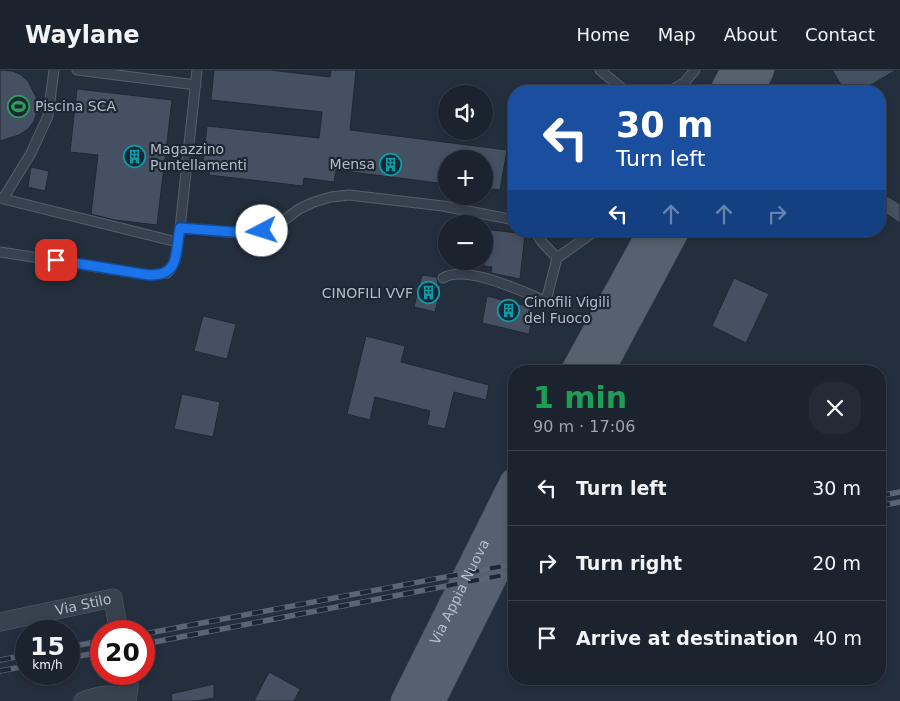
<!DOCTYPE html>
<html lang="en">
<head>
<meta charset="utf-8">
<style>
  :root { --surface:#1b232e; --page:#242b36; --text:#f1f3f6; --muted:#a0a4aa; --line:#39404a }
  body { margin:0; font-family:"DejaVu Sans",sans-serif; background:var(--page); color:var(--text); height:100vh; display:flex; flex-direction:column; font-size:19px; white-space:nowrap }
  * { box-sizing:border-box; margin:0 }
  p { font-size:16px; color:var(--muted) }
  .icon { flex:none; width:28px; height:28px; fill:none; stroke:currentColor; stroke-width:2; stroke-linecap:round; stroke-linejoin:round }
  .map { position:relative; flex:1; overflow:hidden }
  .panel { position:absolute; left:508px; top:295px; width:378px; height:320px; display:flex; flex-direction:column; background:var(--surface); border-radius:20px; box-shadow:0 2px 8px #0003,0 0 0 1px var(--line) }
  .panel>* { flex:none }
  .top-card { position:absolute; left:508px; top:15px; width:378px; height:152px; border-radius:20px; box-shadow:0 2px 8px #0003,0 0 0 1px var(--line); background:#1a4fa0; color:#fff; overflow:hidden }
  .controls { position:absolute; left:438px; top:15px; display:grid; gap:10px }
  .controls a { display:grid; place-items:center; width:55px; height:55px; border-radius:50%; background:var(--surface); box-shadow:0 2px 8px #0003,0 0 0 1px var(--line); font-size:25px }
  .speed { position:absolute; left:15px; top:550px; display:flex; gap:10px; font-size:25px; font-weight:700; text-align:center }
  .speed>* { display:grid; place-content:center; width:65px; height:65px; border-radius:50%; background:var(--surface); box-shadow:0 2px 8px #0003,0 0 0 1px var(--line); line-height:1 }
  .speed small { font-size:12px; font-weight:400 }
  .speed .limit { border:8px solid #d22; background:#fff; color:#111 }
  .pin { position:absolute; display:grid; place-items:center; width:42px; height:42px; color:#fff; margin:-21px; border-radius:10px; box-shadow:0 2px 8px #0006 }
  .me { position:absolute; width:55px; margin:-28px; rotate:265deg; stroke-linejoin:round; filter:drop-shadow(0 0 4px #0008) }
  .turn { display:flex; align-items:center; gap:18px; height:105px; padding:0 25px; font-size:22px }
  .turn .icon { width:65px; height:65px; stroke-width:2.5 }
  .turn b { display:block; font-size:35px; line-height:42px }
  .lanes { display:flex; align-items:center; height:48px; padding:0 25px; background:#0003; justify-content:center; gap:25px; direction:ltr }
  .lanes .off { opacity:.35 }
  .round { display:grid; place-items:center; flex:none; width:52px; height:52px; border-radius:20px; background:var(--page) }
  .head { display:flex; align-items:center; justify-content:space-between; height:85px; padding:0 25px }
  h1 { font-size:30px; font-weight:700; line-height:38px; color:#1e9e55 }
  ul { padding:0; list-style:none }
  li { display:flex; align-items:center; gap:15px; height:75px; padding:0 25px; border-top:1px solid var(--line) }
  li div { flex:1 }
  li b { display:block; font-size:19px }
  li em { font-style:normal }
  header { display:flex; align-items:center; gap:30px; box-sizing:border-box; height:70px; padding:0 25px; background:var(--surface); border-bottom:1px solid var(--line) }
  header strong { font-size:24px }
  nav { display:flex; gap:28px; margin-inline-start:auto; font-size:18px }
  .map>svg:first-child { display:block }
  .building { fill:#455162; stroke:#1f2835 }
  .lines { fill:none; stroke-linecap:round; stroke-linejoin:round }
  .service-casing { stroke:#565f6c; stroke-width:11 }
  .minor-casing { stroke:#565f6c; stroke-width:19 }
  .primary-casing { stroke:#414a57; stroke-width:29 }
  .service { stroke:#38414e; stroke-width:9 }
  .minor { stroke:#38414e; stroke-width:18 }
  .primary { stroke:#56606e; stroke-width:28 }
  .rail-casing { stroke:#5a6575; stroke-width:5.5 }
  .rail { stroke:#1d2633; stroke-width:4; stroke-dasharray:11; stroke-linecap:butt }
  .route-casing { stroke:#114b97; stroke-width:12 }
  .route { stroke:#1a73e8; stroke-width:9 }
  .labels { text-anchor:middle; stroke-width:4.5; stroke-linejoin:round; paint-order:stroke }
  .poi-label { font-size:14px; fill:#b4bcc9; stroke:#1d2633; text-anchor:start }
  .street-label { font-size:14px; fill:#b4bcc9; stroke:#1d2633 }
</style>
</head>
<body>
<header>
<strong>Waylane</strong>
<nav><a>Home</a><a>Map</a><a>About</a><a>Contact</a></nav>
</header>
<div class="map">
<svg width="900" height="631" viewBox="0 0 900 631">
  <rect width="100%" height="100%" fill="#242f3e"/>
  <path class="building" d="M0,0L12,1L20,4L28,11L38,31L37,41L34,51L28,59L19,65L0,71Z
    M214,0H270L330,7L331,0H356L350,60L507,80L500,120L484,118V89H446V114L336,100L334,112L304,108L303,116L209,105L210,93H203L207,56L319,68L322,42L211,30Z
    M832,0H896L861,21H845Z
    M77,19L172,30L157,155L115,150L91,144L98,85L70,82Z
    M31,97L49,101L45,121L28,117Z
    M879,121L900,134V153L879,139Z
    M484,159L525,164L520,209L491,203L492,197L484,196Z
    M422,205L437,207L438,215L441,216L435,242L414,237Z
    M734,208L769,224L746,273L712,256Z
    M487,226L530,237L533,244L529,264L482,253Z
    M203,246L236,254L227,289L194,281Z
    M366,266L405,276L401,292L489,315L486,330L454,322L445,359L427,355L430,341L375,327L370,350L347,344Z
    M182,324L220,332L213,367L174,359Z
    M269,602L300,619L294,631H254Z
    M214,614V628L197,631H172L171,624Z"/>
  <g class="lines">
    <defs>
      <path id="service" d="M77,0L196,15
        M600,0L625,21
        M670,21L684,13L695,0
        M0,128L177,172
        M3,129L31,83L48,46L54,0
        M180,158L239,163L255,162L279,154L299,139L314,132L331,127L349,125L443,136L514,150
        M535,161L541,171L557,188
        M0,182L149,205L167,203L170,200L175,190L180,158L197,0
        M443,208C466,194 523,222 546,231L557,188L595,161"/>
      <g id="minor">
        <path id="s1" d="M0,552L113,528L117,552"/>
        <path d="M83,631C95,627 113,620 123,631"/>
        <path d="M127,631L129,617L128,604"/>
      </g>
      <g id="primary">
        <path d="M724,21L735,0"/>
        <path d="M749,21L760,0"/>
        <path d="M575,301L652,161"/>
        <path d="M600,301L675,161"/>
        <path id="s2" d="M405,631L514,412"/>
        <path d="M431,631L514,465"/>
      </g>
    </defs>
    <use href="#service" class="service-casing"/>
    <use href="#minor" class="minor-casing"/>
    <use href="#primary" class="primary-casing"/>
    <use href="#service" class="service"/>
    <use href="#minor" class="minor"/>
    <use href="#primary" class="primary"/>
    <defs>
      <path id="rail" d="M879,426L900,422
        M879,436L900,432
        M144,564L514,494
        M144,574L514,503
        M69,577L101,571
        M69,588L101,582
        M0,590L26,585
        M0,601L26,596"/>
    </defs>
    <use href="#rail" class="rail-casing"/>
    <use href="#rail" class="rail"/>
  </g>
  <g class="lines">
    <defs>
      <path id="route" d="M56,190L149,205C181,206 175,182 180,158L247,163L262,161"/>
    </defs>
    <use href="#route" class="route-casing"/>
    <use href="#route" class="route"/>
  </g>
  <defs>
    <symbol id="stadium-ring" viewBox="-11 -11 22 22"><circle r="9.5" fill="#1d2633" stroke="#2e9e5b" stroke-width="1.5"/><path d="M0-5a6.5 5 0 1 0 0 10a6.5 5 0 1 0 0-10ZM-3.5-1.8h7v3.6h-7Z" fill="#2e9e5b"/></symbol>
    <symbol id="building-ring" viewBox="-11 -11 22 22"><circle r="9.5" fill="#1d2633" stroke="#0f9aa8" stroke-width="1.5"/><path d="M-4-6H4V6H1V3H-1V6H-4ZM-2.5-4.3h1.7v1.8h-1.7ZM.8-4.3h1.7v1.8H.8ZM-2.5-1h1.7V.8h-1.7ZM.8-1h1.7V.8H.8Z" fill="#0f9aa8"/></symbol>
  </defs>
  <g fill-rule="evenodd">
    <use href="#stadium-ring" x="6" y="24" width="25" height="25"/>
    <use href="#building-ring" x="122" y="74" width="25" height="25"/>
    <use href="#building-ring" x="378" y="82" width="25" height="25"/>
    <use href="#building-ring" x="416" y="210" width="25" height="25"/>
    <use href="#building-ring" x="496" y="228" width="25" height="25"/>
  </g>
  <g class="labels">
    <g class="poi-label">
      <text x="35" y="41">Piscina SCA</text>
      <text x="150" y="84">Magazzino<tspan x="150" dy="16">Puntellamenti</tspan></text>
      <text x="375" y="99" text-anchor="end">Mensa</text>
      <text x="413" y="228" text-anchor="end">CINOFILI VVF</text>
      <text x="524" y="237">Cinofili Vigili<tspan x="524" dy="16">del Fuoco</tspan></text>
    </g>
    <g class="street-label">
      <text dy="5" stroke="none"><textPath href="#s2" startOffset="122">Via Appia Nuova</textPath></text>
      <text dy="5" stroke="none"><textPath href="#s1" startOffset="85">Via Stilo</textPath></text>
    </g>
  </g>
</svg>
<div class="controls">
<a><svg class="icon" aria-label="sound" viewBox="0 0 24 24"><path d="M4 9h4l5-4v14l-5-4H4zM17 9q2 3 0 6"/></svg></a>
<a>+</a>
<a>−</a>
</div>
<div class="speed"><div>15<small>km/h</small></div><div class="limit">20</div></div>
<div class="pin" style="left:56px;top:190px;background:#d93025"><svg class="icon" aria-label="arrive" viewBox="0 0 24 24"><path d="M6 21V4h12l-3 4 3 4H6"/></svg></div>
<svg class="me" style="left:262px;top:161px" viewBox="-20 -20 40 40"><circle r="19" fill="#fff"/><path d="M0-13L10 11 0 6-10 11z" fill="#1a73e8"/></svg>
<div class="top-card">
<div class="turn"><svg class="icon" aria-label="left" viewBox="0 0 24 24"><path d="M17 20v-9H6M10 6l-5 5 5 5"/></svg><div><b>30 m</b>Turn left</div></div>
<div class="lanes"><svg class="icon" aria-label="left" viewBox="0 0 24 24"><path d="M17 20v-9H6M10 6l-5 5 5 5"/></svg><svg class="icon off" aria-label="ahead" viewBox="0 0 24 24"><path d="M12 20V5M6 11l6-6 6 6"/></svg><svg class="icon off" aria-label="ahead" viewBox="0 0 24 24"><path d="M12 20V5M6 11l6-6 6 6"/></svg><svg class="icon off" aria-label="right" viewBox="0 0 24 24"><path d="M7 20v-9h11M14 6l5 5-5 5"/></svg></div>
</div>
<section class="panel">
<div class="head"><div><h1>1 min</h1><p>90 m · 17:06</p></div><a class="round"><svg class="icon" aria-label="close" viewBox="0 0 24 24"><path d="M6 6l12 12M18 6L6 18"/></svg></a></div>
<ul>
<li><svg class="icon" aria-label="left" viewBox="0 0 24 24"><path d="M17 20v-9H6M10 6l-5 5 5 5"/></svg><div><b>Turn left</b></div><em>30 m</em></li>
<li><svg class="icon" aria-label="right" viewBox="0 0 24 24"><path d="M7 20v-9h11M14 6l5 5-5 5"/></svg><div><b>Turn right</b></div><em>20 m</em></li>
<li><svg class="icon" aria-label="arrive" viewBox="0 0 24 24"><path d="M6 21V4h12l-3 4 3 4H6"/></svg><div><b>Arrive at destination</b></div><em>40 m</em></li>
</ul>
</section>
</div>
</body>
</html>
